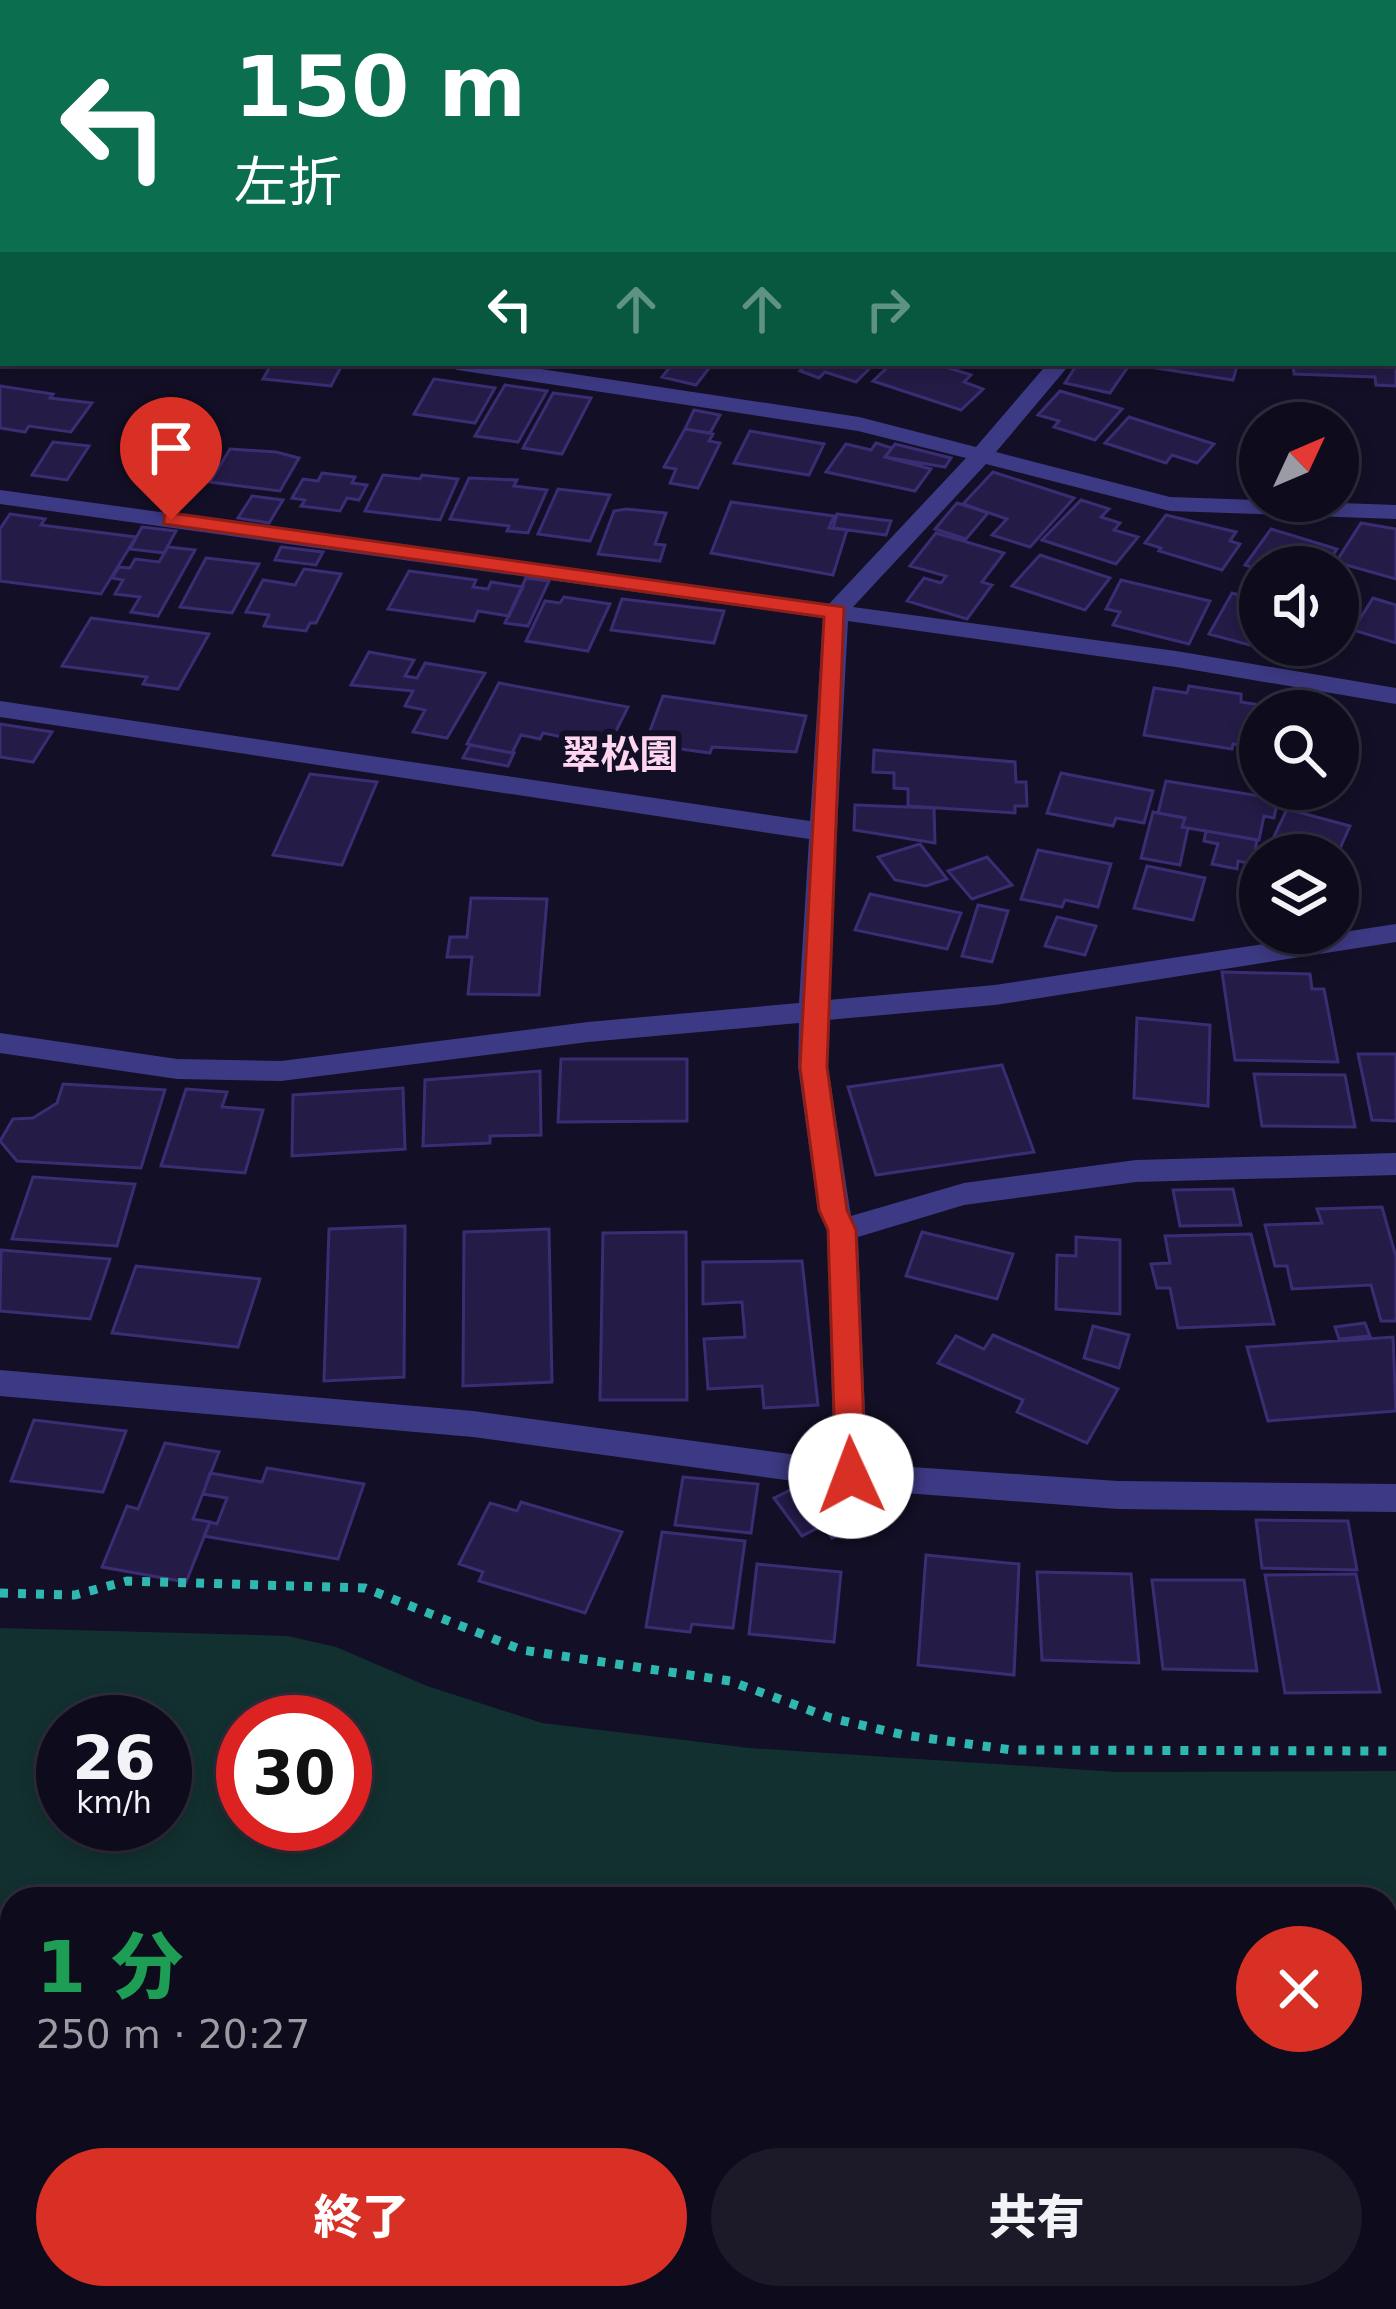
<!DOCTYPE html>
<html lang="ja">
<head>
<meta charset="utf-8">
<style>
  :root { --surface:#0e0b1c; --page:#1c1929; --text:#f1f3f6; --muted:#9b9ba3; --line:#2e2b3b; --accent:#d93025 }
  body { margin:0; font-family:"DejaVu Sans","Noto Sans JP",sans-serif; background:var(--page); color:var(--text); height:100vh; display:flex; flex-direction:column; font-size:45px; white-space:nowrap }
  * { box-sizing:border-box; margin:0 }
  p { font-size:39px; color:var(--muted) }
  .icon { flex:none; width:66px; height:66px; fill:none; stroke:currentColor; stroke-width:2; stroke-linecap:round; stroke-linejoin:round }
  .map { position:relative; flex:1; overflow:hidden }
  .drawer { position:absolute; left:0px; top:1887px; width:1398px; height:423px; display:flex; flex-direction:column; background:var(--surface); border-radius:36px 36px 0 0; box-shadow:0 6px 18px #0003,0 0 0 3px var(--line) }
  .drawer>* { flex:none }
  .hud { position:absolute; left:0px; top:0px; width:1398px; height:366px; box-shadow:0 6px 18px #0003,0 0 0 3px var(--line); background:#0b6e4f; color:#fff; overflow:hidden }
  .needle { width:78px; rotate:46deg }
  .tools { position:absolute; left:1239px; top:402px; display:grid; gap:24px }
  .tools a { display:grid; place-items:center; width:120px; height:120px; border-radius:50%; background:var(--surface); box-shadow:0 6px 18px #0003,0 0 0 3px var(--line); font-size:60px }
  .speed { position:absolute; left:36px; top:1695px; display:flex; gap:24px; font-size:60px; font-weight:700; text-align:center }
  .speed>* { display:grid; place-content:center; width:156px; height:156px; border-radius:50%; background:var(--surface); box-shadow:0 6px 18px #0003,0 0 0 3px var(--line); line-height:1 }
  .speed small { font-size:30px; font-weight:400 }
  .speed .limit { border:18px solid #d22; background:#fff; color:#111 }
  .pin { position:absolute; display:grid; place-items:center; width:102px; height:102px; color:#fff; margin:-123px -51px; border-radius:50% 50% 50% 0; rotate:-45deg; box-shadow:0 0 12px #0007 }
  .pin .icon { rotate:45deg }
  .me { position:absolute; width:132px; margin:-66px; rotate:358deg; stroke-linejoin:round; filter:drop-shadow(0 0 9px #0008) }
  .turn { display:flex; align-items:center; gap:42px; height:252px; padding:0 36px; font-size:54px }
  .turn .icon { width:156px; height:156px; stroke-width:2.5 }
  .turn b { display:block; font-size:84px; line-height:102px }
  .lanes { display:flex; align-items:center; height:114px; padding:0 36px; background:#0003; justify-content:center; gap:60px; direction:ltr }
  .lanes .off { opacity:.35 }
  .round { display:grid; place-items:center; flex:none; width:126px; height:126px; border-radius:63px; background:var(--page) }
  .overview { display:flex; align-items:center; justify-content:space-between; height:204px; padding:0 36px }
  h1 { font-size:72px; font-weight:800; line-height:90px; color:#1e9e55 }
  .action { display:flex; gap:24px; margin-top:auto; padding:24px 36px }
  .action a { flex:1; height:138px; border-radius:72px; background:var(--accent); color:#fff; font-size:48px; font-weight:800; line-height:138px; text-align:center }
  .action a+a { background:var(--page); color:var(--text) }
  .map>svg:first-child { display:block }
  .green { fill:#12302f; fill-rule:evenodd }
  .building { fill:#241b47; stroke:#3b2d73; stroke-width:3 }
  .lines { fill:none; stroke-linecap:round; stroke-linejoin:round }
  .path { stroke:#2fb8b0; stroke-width:9; stroke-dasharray:8 10; stroke-linecap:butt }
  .service { fill:#3d3a85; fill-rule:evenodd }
  .minor { fill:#3d3a85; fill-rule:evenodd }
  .route { fill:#d93025; stroke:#8d1f18; stroke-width:3 }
  .labels { text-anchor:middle; stroke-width:12; stroke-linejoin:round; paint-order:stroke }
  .quarter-label { font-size:39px; font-weight:bold; fill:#ffd6f0; stroke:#130f26 }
</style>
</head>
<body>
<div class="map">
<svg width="1396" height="2309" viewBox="0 0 1396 2309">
  <rect width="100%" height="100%" fill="#130f26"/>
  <path class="green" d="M0,1628L288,1636L336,1647L427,1686L542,1723L750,1748L1118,1772L1396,1771V2148L1386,2149V1899H12V2084L0,2083ZM63,1722H165V1824H63ZM243,1722H345V1824H243Z
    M0,2162L12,2163V2269L0,2270Z"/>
  <path class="building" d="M1396,348V386L1376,385L1375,377L1294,374L1293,363H1395Z
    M272,363H343L331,386L263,379Z
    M673,363H692L710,367L696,385L662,377Z
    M796,363H875L856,382L825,372L819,378L800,371L805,366Z
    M892,363H933L971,375L964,382L983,389L961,410L873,381Z
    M1078,363H1238L1233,380L1130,364L1110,393L1065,383Z
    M434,379L495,388L475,423L414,414Z
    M505,385L547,391L518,442L475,436Z
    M0,386L53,394L50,398L92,403L71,432L29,426L25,432L0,428Z
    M1060,391L1122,409L1095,440L1054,427L1059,421L1038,415Z
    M553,393L591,398L562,454L523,448Z
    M694,410L720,415L710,433L685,429Z
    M1129,417L1214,444L1197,463L1172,455L1166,463L1105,443Z
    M685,429L713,434L709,441L720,443L698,488L670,483L676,469L664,467Z
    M750,431L824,444L809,475L734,463Z
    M53,442L89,446L67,480L32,475Z
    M876,443L892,448L885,457L931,469L915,491L826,472L846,444L871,450Z
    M895,444L951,458L945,467L885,457Z
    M230,449L276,452L299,458L280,491L210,482Z
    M993,472L1074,498L1030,547L992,535L1007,519L963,504Z
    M322,473L355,477L352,483L367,485L359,500L347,498L340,511L301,506L305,500L292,498L303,479L318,481Z
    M383,475L420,479L422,475L458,479L440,520L365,511Z
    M469,478L517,480L514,486L547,490L528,533L507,531L509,526L450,519Z
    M558,489L610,495L590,541L538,534Z
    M252,496L283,500L269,523L238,518Z
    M1081,500L1109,509L1101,517L1120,523L1114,530L1138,537L1116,564L1042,540Z
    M731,502L834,516L829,528L847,530L833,575L711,553Z
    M957,503L988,513L966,539L935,529Z
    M626,509L666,513L655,544L665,545L660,561L598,554L614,511Z
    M10,514L45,519L41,525L136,537L101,594L0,581V529Z
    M837,514L891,521L886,535L833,528Z
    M1166,515L1236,532L1230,541L1240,544L1222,570L1159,551L1161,548L1145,543Z
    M1361,523L1396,529V579L1336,562Z
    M142,527L176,531L164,553L130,549Z
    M1271,529L1337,549L1325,567L1260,570L1245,565Z
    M936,533L1004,553L982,582L992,585L967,619L907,601L924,578L941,583L946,576L910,566Z
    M168,547L195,550L158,616L131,612L140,597L115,594L123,580L112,578L119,567L130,568L135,559L159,562Z
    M281,547L323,552L316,565L275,560Z
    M1040,555L1110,578L1085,610L1012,586Z
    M206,558L259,564L232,613L180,607Z
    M304,569L341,574L316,623H310L306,631L264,626L269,615L246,612L263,580L295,585Z
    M409,571L476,580L473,587L488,589L491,582L523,587L509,616L478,611L474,621L388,609Z
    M526,578L549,581L528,626L505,623Z
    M1121,580L1210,601L1189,644L1113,625L1120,612L1106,609Z
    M1232,593L1260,601V645H1276L1272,651L1209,634Z
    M564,597L610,604L588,651L526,641L545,601L560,603Z
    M1373,598L1396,605V643L1353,630Z
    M622,599L724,611L714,643L611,630Z
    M91,618L209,634L178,689L143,684L147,677L62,666Z
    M369,652L414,660L405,676L417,678L425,663L485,673L447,738L413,732L425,710L405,706L413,691L351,685Z
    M499,683L628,707L613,737L586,732L582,741L543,733L540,739L521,735L512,753L467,744Z
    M1189,686L1241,694V702L1266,706L1260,711L1258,748L1233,744L1232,749L1144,735L1154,688L1187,693Z
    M663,696L806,716L796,752L712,747L710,753L645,744Z
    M0,724L52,732L33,762L0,757Z
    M470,745L512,753H514L508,766L463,758Z
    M874,750L1015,762L1016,782H1026L1027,806H1015V813L908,806V789L894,788V773L873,772Z
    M1061,773L1153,791L1144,823L1116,818L1113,826L1047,813Z
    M310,774L377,782L342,865L273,855Z
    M1166,781L1278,799L1274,818L1264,816L1259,840L1182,827L1185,818L1158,813Z
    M855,805L934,808L935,843L854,830Z
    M1287,809L1350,826L1337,855H1304L1270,845Z
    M1153,812L1185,818L1182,827L1188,828L1180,865L1141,858Z
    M1206,831L1257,840L1253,864L1238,861L1237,869L1212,864L1218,844L1204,841Z
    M920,844L947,879L926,886L895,880L878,857Z
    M1038,850L1111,864L1098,907L1065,900L1062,907L1021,899Z
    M987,857L1012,885L972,899L948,871Z
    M1147,866L1205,878L1193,920L1134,908Z
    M1248,867L1260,869V911L1247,909Z
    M870,894L961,913L947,949L855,930Z
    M471,898L547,899L539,995L468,994L472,957H447L450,937H467Z
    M978,905L1008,911L992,962L962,956Z
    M1057,917L1096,926L1085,955L1045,946Z
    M1222,972L1310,974L1312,989H1324L1338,1062L1235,1060Z
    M1137,1018L1210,1025L1208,1106L1134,1098Z
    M1358,1054H1396V1121L1372,1120Z
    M561,1059H687V1121L558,1122Z
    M1002,1065L1034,1152L876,1175L848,1087Z
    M540,1071L541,1135L490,1136V1143L423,1146L425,1080Z
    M1254,1074L1345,1075L1355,1127L1262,1126Z
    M63,1084L165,1090L141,1168L17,1161L0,1141L13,1119L33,1118L57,1103Z
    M403,1088L405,1149L292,1156L293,1095Z
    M186,1089L227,1092L222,1107L263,1110L245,1173L161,1166Z
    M33,1177L135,1184L117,1246L12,1239Z
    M1233,1189L1241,1225L1180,1226L1173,1190Z
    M1382,1207L1396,1257V1321H1381L1371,1285L1292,1289L1287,1266H1275L1265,1225L1322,1223L1317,1209Z
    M405,1226L404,1377L324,1381L329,1229Z
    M549,1229L552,1382L463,1386L464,1232Z
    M686,1232L687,1400H600L603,1233Z
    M922,1232L1013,1254L997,1299L906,1276Z
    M1251,1234L1274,1324L1178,1328L1170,1288H1157L1151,1264L1170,1263L1165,1236Z
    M1076,1237L1120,1240V1314L1056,1309L1057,1255L1076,1256Z
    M1,1250L110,1259L90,1319L0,1311Z
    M802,1261L818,1405L764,1408L762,1386L708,1389L704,1339L745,1337L742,1302L703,1304V1262Z
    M136,1266L260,1279L238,1347L112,1333Z
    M1365,1323L1370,1336L1339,1339L1335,1327Z
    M1093,1326L1129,1335L1119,1368L1084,1358Z
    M993,1335L1118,1389L1087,1443L1017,1412L1023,1400L938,1363L956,1336L984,1349Z
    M1393,1337L1396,1411L1268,1421L1247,1347Z
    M34,1420L126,1431L103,1492L11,1481Z
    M165,1443L219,1452L193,1519L210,1522L186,1582L102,1567L127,1506L138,1509Z
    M267,1468L364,1484L338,1559L204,1536L210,1522L217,1524L227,1498L203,1494L210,1473L262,1482Z
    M683,1477L758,1484L751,1533L675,1525Z
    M801,1485L811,1499L830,1490L857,1526L832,1538L823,1525L802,1536L774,1498Z
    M521,1502L622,1532L585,1613L479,1581L483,1572L459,1564L490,1503L517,1511Z
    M1256,1520L1348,1521L1357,1570L1262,1568Z
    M662,1532L745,1541L733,1628L692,1624L690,1632L646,1627Z
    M926,1555L1019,1564L1014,1675L918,1665Z
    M757,1564L841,1572L834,1642L749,1634Z
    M1037,1572L1131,1574L1139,1663L1042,1660Z
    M1356,1574L1380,1692L1285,1693L1265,1575Z
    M1152,1580H1244L1257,1671L1163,1669Z
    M578,2298H623L618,2309H573Z
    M647,2298H874L896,2309H654L644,2304Z"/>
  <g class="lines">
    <path class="path" d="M0,1593L75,1595L127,1581L365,1588L522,1650L730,1681L831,1718L904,1735L1012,1750L1396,1751"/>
    <path class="service" d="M0,2106L12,2107V2145L0,2144Z
      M1396,2198V2238L1386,2240V2200Z"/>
    <path class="minor" d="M0,0H10L12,3H3L0,9Z
      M1135,0H1163L1165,3H1137Z
      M1395,56H1396V69H1395Z
      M0,175H3V187H0Z
      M1395,252H1396V264H1395Z
      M1395,316H1396V330H1395Z
      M446,363H501L859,417L976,447L1048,363H1071L996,452L1170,497L1396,505V519L1170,511L986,464L853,607L1176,651L1396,688V704L1176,667L848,621L828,1000L995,985L1396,924V942L995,1005L827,1020L828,1067L851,1216L964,1183L1136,1160L1396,1153V1175L1136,1182L964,1205L858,1237L867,1464L1118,1481L1396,1484V1512L1118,1509L851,1489L473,1437L0,1396V1370L473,1411L834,1460L827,1230L818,1210L798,1067L799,1023L588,1042L281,1081L177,1079L0,1053V1033L177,1059L281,1061L588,1022L799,1003L809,839L0,717V701L810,821L823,618L0,504V490L829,604L966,458L858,431L457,370Z"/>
  </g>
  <path class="route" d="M171,513L844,607L827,1067L847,1210L856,1230L866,1476L862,1484H841L836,1476L828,1230L819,1210L800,1067L824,617L164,524V515Z"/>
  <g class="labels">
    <g class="quarter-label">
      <text x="620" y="768">翠松園</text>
    </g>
  </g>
</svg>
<div class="tools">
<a><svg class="needle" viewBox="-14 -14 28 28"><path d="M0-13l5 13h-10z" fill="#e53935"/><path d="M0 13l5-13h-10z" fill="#9b9ba3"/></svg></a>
<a><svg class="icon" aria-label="sound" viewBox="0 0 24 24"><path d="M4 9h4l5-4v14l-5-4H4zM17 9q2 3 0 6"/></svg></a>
<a><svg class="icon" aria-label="search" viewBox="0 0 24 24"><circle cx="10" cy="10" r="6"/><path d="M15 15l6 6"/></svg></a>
<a><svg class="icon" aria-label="layers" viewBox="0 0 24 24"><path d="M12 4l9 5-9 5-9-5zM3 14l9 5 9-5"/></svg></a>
</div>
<div class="speed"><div>26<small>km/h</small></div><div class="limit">30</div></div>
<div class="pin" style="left:171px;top:520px;background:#d93025"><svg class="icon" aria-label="arrive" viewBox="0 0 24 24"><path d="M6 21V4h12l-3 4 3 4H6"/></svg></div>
<svg class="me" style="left:851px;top:1476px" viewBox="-20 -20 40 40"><circle r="19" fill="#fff"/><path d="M0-13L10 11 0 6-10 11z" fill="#d93025"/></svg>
<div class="hud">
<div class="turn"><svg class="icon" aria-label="left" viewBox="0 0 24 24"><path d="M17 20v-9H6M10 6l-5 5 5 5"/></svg><div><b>150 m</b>左折</div></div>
<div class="lanes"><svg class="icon" aria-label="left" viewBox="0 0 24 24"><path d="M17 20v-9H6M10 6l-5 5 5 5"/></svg><svg class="icon off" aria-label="ahead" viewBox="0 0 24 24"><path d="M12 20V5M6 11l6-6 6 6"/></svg><svg class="icon off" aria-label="ahead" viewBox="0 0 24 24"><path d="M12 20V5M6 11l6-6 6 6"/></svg><svg class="icon off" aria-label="right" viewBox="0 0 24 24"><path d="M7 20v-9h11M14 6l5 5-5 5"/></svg></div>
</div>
<section class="drawer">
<div class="overview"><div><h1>1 分</h1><p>250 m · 20:27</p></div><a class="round" style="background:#d93025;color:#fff"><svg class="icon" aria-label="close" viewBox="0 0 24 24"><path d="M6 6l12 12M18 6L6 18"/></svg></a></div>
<div class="action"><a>終了</a><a>共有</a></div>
</section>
</div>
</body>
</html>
